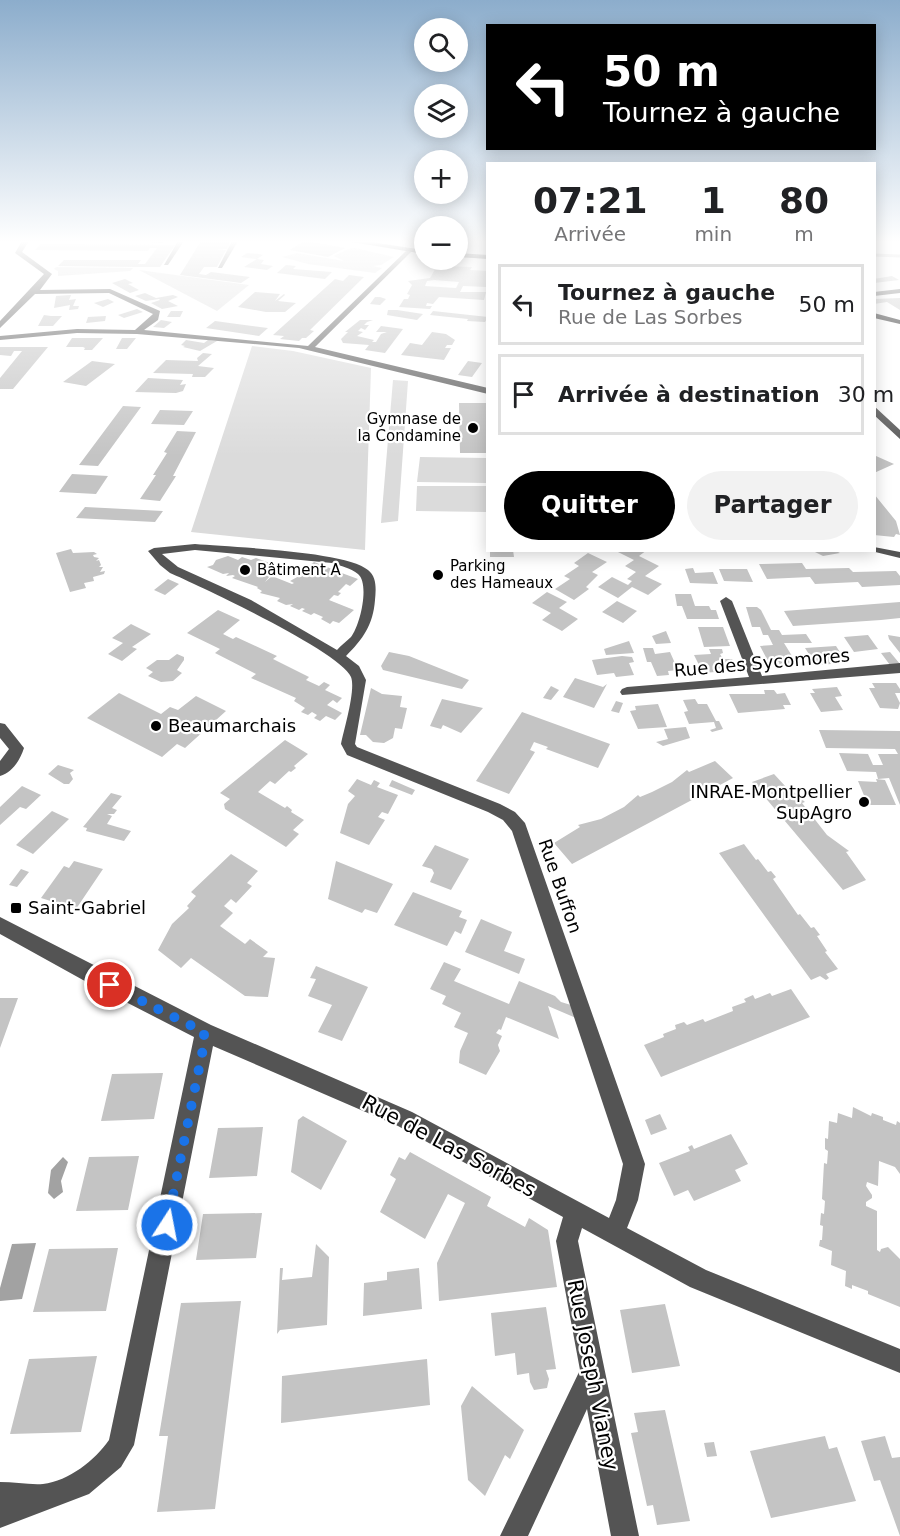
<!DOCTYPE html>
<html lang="fr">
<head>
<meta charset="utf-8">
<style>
  :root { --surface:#fff; --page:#f2f2f2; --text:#202124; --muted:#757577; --line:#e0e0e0; --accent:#000 }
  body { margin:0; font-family:"DejaVu Sans",sans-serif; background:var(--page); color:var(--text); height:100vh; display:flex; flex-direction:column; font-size:22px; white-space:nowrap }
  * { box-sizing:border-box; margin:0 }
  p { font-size:20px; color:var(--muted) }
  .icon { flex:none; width:33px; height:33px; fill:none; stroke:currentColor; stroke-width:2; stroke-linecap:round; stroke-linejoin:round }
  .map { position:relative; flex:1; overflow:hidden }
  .details { position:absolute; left:486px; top:162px; width:390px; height:390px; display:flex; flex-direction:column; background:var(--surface); border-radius:0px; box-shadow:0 3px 15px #0003 }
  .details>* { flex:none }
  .hud { position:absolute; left:486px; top:24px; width:390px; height:126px; border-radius:0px; box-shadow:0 3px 15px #0003; background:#000; color:#fff; overflow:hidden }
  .buttons { position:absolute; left:414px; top:18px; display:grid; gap:12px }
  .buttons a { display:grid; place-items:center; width:54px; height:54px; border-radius:50%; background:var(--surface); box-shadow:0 3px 15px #0003; font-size:30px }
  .pin { position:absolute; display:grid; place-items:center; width:51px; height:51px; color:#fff; margin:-26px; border:3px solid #fff; border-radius:50%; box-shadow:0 2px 6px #0007 }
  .me { position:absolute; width:66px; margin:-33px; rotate:11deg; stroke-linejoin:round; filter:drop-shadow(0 0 4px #0008) }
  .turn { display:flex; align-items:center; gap:21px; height:126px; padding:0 18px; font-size:27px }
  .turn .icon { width:78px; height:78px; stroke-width:2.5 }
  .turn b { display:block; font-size:42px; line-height:51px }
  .eta { display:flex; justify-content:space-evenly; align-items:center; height:102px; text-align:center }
  .eta b { font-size:36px; font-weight:600; line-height:42px }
  .button { display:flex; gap:12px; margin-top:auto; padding:12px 18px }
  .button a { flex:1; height:69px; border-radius:36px; background:var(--accent); color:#fff; font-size:24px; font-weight:600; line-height:69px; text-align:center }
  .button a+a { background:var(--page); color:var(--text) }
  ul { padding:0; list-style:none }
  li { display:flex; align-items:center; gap:18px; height:81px; margin:0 12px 9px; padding:0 6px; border:3px solid var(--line); border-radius:0px }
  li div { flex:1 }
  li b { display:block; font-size:22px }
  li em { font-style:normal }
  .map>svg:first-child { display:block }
  .green { fill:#dbdbdb }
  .water { fill:#a2a2a2 }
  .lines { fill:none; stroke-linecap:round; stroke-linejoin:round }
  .stream { stroke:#a2a2a2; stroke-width:3 }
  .building { fill:#c4c4c4; fill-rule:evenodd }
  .minor { fill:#545454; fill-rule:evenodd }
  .major { fill:#000; fill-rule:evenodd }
  .route { stroke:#1a73e8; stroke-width:10; stroke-dasharray:0 18 }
  .poi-dot { fill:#000; stroke:#fff; stroke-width:2 }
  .labels { text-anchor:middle; stroke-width:4.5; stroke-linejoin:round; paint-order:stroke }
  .far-poi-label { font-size:15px; fill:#000; stroke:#fff; text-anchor:start }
  .street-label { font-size:18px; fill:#000; stroke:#fff }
  .poi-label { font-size:18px; fill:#000; stroke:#fff; text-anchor:start }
  .near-street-label { font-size:21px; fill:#000; stroke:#fff }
</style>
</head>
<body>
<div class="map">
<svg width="900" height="1536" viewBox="0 0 900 1536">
  <rect width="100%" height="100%" fill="#fff"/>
  <path class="green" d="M355,248L394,257L381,265L373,266L382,268L375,273L308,264L282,257L297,253L344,261L334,256L348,249Z
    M56,267L133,268L130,271L58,276V271L54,269Z
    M139,270L249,285L217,311Z
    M252,346L293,351L371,368L365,550L191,532Z
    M393,380L408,381L398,521L381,523Z
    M420,457L487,458V483L417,482Z
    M417,486H487V512L416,511Z"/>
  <path class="water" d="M63,1157L68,1162L61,1181L63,1192L54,1199L48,1193L51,1170Z
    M36,1243L22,1299L0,1301V1288L12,1244Z"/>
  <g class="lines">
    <path class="stream" d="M874,255L900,256"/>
  </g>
  <path class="building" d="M201,241H231L227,249H214L226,250L217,267H204L199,274L206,275L211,272L250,277L241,283L180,275Z
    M308,241L345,248L328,257L290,250L302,242Z
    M41,244L160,245H175L160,267H136L58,266L64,260H141L138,264H145L157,248H150L148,251L35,250Z
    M247,253L259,254L263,255L257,259L241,257Z
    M257,259L264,260L261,264L273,266L267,270L244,267Z
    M286,265L296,266L293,269L332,272L325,279L277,273Z
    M437,266L472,267L470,270L488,271L487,287L463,286L460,292H486L484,300L439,297L433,304L427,303L426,306H432L430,309L399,307L404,299H408L410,295L407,294L412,285L408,281L430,278ZM434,280L459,282L456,288L425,286L427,281Z
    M349,275L364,277L310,330L314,331L306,338H302L299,341L280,339L284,336L273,335L335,279L343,281Z
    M892,276L899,280L874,283V279Z
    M125,279L133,283L128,284L139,290L130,293L112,283Z
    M255,292L280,294L275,301L284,294L285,295L278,301L296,303L285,312H266L238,307Z
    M145,293L156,298L173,295L178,297L168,301L178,306L162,309L151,303L160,300L159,299L146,301L135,296Z
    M71,295L69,300L76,299L73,306H79L78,309L69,310L70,305L54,308L56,296Z
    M375,297H380L386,299L380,305L370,304Z
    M900,298V310L887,302L874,304V299Z
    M108,299L114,302L103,307L94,303Z
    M137,309L143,312L124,318L118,315Z
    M388,310H397L423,314L417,320L387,315Z
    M171,311H183L180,317H167Z
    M433,311L488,317L485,322L467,321L468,319L430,315Z
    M44,315L51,316H62L53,326H38Z
    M106,316L105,321L86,323L88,317Z
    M161,320L172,322L164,328L153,327Z
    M360,320H373L367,322L364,325H369L365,330L361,328L358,331L363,332L357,336L374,340L372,342H376L381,334L387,332H376L381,326L403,329L385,353L365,350L369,345L343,343L341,339L348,332H345Z
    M215,321L237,324L268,328L259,336L206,328Z
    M432,332L446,334L455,340L452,345H447L445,348H451L444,360L401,355L410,343L422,345Z
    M72,338H103L92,350H84L85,348L83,347H66Z
    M122,338H136L127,349H116Z
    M186,340L204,343L208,340L217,341L200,351L183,347L185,346L181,345Z
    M0,347H48L13,389H0V378L22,351H14L11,356L0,355Z
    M203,353L212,354L198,366L214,368L205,377H192L193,374L153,373L166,360L198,361L197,358Z
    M92,361L115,364L86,386L63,382Z
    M468,361L482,363L472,377L458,375Z
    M148,378L183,380L180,385L186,384L183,391L176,393L135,392Z
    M459,403H488V453H460Z
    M123,406L141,407L98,466L79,465Z
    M160,410L193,411L184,425L151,424Z
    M177,431L196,432L173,476H176L160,501L140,499L156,475H153L167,453L164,452Z
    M874,456H876L894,464L874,473Z
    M72,474L108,476L96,494L59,492Z
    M874,494L896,521L900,535L896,534L894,537L874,535Z
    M85,507L105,508L163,511L155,522L76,518Z
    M71,549L73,553L94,552L97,554L93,555L94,557L99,558L96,561L99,560L101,565L99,567H103L100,572L105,571L104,574L93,577L94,581L84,583L86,588L70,592L56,553Z
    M490,550H513L514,557H490Z
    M614,550H647L639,556L659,566L645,576L662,584L648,595L632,587L618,598L598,587L612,577L628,585L632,581L627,579L636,572L625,566L634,560Z
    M817,550H834L840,553L823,556L815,552Z
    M588,553L607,562L592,572L598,575L586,587L589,589L574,600L555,589L570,579L564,576L579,566L574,563Z
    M228,556L238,560L242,557L251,560L256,558L278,566L265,582L272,576L292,584L294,583L290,581L310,570L306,568L314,562L332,569L335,567L341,570L339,572L358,579L350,586L346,584L338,592L341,593L338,596L334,595L329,600L354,610L339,623L333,621L330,624L321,619L323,617L314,613L311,615L302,611L305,609L302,608L299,610L290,606L293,604L286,605L277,601L280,598L260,593L262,591L257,588L258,587L232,578L235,576L233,575L226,576L229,573L223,574L207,567L213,565L216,560Z
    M802,563L806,569L849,568L853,572L896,571L900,576V585L862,587L858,582L815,584L810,577L767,579L759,564Z
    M693,568L695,573L713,572L718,584L690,583L685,569Z
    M719,569H747L753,582L724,581Z
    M168,579L179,584L165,595L154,590Z
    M547,592L567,602L559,608L578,619L562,631L542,620L551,613L532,603Z
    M675,594H691L695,606H709L711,610H716L719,619H687L682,606H677Z
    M617,601L637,611L623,623L602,612Z
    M900,602V618L881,620L793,626L784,611Z
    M746,607H757L761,610L771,630H779L782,635L806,634L812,643H784L797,664L780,666L779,662L769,663L760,646L773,645L768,635H763L760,627H752Z
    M218,610L240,620L223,634L233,639L236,637L277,656L273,659L309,677L306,680L319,686L324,682L330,685L325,690L342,698L337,703L333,700L327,705L342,713L335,720L326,716L320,721L314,718L317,715L312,712L308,715L301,712L305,708L294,701L296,698L251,678L256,674L215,653L220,649L187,633Z
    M131,624L151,634L132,647L137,649L122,661L108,654L123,643L112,638Z
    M698,627H723L730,646L704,647Z
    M666,631L671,643L656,644L652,636Z
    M868,635L878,649L854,652L844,637Z
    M888,635L900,637V653L889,639Z
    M629,641L634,653L606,655L604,649Z
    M836,646L845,660L829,661L831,664L816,665L805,648Z
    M643,648H653L655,654L670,652L678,670L668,671L669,675L657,676L651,662H647Z
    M709,649H722L723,653L720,654L723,659H732L736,667L713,669L715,672L703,673L694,655L711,654Z
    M389,652L409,656L469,680L462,689L383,670L381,666Z
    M890,652L900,664L890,665L881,653Z
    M177,654L184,657V660L177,670L182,673L173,681L161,682L148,676L153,672L146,668L157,660H169Z
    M622,656L632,657L634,662L629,663L634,675L616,677L614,673L597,675L592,660Z
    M575,678L603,687L607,684L594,708L563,697Z
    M872,683H896L900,689V693H895L900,703L898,709L880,708L869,688H875Z
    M551,686L559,690L551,700L543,698Z
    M837,687L842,696L835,697L843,710L821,712L810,693H815L812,689Z
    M371,688L382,694L402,696L400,707L407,708L402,729L395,728L393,738L384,743L373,742L366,735H360Z
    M764,690H774L777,694L785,693L791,705H783L785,709L738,713L729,694H765Z
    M119,693L161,714L170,707L178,710L196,696L226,711L185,748L177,744L162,757L87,718Z
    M442,699L483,708L461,733L443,725L441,729L430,726Z
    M695,699L698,704H707L716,721H719L723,729L712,732L710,730L716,728L714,722L689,724L684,712L688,711L683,700Z
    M616,701L623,703L619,713L611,711Z
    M658,704L667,727L638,729L630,711L636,710L635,706Z
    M522,712L610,744L598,768L546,749L548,747L534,742L530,750L535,752L509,794L476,781Z
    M686,727L690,738L663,746L656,742L668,739L664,729Z
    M819,730L900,731V805L889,778L878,779L876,772L847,771L839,753L868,754L873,765H883L878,754H898L895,749L826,748Z
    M285,740L308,754L294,766L296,768L291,772L289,771L275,784L270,781L258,792L285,808L287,806L292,810L291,812L304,820L293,830L299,834L286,847L225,809L224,804L230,799L220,793Z
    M715,761L733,778L572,864L554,843L580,827L578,825L601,819L624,807L638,795L640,797L652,792L672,782L687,770L689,772Z
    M58,765L74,770L70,773L73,779L69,784H64L48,774Z
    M774,774L786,787H788L805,802L802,803L827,835L849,851L846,852L866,880L843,890L752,782Z
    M357,779L371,785L374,780L380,783L377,787L398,795L388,814L382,812L378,817L385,820L369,845L340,833L348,804L355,796L348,791Z
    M876,779L885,780L896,805H868L858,781L877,782Z
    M392,780L415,790L412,795L389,786Z
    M22,786L41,795L26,809L20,807L0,825V807Z
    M111,793L122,796L112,808L117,810L114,814H107L112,816L107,824L131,831L124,841L86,831L87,828L83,827Z
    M52,811L69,819L33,854L16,845Z
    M744,844L756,860L758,859L768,872L771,871L776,877L773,879L798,915L800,914L811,928L814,927L820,935L817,936L827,951L825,952L838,969L826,974L829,978L826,980L820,976L811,980L719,853Z
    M435,845L469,859L451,890L430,882L434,873L432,869L422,866Z
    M231,854L258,871L247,883L252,886L236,903L231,899L224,906L233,913L220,926L245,944L250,939L268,952L263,957L275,958L268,997L245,996L191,958L181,968L158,950L172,924L189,908L187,906L196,896L191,892Z
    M74,861L103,869L76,909L41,898L64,866L69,868Z
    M336,861L393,884L377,913L365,909L362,913L328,899Z
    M21,869L29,872L17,887L9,885Z
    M413,892L462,911L459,917L467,920L461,934L455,931L447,946L394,925Z
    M481,919L512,932L504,951L525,959L519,974L465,952Z
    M444,962L461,969L454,981L509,1004L519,981L555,996L561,1002L571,1005L576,1018L548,1006L559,1039L506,1017L501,1030L499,1029L496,1033L502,1036L498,1045L500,1051L486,1075L459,1063L460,1051L468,1033L454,1027L461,1013L442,1004L446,996L430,989Z
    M316,966L368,987L342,1041L318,1032L332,1005L308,996L316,979L310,978Z
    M791,989L810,1017L661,1077L644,1045L664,1037L663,1034L676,1029L675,1025L684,1022L687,1025L703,1019L705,1022L733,1011L732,1007L746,1002L744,999L753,995L755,999L770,993L772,996Z
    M0,998H18L0,1048Z
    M163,1073L154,1119L101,1121L112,1074Z
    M853,1107L871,1116L872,1113L883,1117V1120L896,1125L897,1121L900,1123V1174L895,1167L879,1161L878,1186L867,1182L866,1186L872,1195V1198L866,1202V1206L877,1211V1250L880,1252L881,1249L888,1247L900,1259V1307L868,1294V1291L852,1285V1289L845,1286L846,1271L831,1265L832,1251L819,1246L820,1240H822L823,1226L820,1225L821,1213L824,1214L825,1201L822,1199L824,1163L827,1164L828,1151L825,1149V1138L828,1139L829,1121L837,1123L838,1113L852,1118Z
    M660,1114L667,1129L651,1135L645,1120Z
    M303,1116L347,1141L321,1190L291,1172L298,1120Z
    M263,1127L257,1176L209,1178L218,1128Z
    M731,1134L748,1164L735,1170L741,1181L694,1201L688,1190L674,1196L659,1163L690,1151L688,1147L692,1145L694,1149Z
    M410,1152L491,1197L487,1206L525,1227L529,1218L548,1230L557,1287L439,1301L437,1263L465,1203L448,1194L425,1239L380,1212L396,1179L390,1175L399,1157L405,1160Z
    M139,1156L128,1210L76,1211L89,1157Z
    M262,1213L256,1258L196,1260L203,1214Z
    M316,1244L329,1257L327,1325L280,1330L277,1334L280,1268H283L282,1280L312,1277Z
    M118,1248L106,1311L33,1312L49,1249Z
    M419,1268L422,1309L363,1316L364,1283L387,1280V1272Z
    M241,1301L215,1509L157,1512L168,1436H159L181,1303Z
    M665,1304L680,1366L632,1373L620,1310Z
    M546,1307L556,1369L546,1370L549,1379L547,1388L534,1390L530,1382L529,1373L517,1375L515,1353L495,1356L491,1313Z
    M97,1356L81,1432L10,1434L29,1359Z
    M427,1359L430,1405L281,1423L282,1376Z
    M472,1386L524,1430L510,1459L505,1455L485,1496L468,1480L461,1406Z
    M665,1410L690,1521L657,1525L653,1505L647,1506L631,1433L638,1432L634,1413Z
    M825,1436L829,1449L837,1447L856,1501L771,1518L750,1451Z
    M885,1436L892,1458L900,1457V1536L880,1480L874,1481L861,1441Z
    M714,1442L717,1456L707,1457L704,1443Z"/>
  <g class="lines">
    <path class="minor" d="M22,241H29L22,252L52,274L40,290L110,289L160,311L158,320L144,330L308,346L407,250H411V252L315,347L488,388V394L299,348L137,334L77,333L0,340V336L77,329L135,330L153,314L109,293L35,294L0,328V321L44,274L15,253Z
      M135,241H165L162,243Z
      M178,241H184L168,265H164Z
      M232,241H238L222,268H218Z
      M900,289V293L874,296V292Z
      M874,406L900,430V439L874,415Z
      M195,544C229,547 347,551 368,570C377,577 376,589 375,600C373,625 363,639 346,656L359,666L366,680L355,744L357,747L500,804L515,812L525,823L645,1164L638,1200L627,1228L706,1270L900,1349V1373L690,1287L582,1228L578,1241L639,1536H611L587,1409L528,1536H500L580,1370L556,1241L563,1217L398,1126L213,1046L134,1445L121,1467L89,1494L0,1528V1482C14,1482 30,1485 43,1484C69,1481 95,1460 109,1440L194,1037L83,980L0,934V917L211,1025L412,1112L609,1218L616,1200L623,1164L512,831L503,820L488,812L347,755L341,744C344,729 356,690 351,677C341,652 200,586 170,573L160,565L148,551L154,548ZM195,550L332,563C341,566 351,568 358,574C370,584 360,626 351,637C347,641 341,645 337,650L251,600L178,567L162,554Z
      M874,547L900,552V558L867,550H874Z
      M726,597L732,601L762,676L900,663V673L622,695L620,692L622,689L627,687L749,677L720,601Z
      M0,723L5,724L24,748C20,760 13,772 0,776V761L9,749L0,738Z"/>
    <path class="major" d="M346,241H364L424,250V254Z
      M458,253L488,255V259L458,257Z
      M874,313L900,320V324L874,318Z"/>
  </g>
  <linearGradient id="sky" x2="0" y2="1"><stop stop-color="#8cadcc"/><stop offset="0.53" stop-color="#fff"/><stop offset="1" stop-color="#fff" stop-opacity="0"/></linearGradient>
  <rect width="900" height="456" fill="url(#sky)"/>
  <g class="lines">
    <path class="route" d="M110,985L204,1032V1044L167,1225"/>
  </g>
  <g class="poi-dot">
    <circle cx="473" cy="428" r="6"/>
    <circle cx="245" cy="570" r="6"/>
    <circle cx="438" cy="575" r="6"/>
    <circle cx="156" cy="726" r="6"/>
    <circle cx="864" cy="802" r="6"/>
    <rect x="10" y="902" width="12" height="12" rx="3"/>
  </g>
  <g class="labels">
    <g class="far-poi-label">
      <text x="461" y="424" text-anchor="end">Gymnase de<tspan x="461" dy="17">la Condamine</tspan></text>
      <text x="450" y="571">Parking<tspan x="450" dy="17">des Hameaux</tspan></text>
      <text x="257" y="575">Bâtiment A</text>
    </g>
    <g class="street-label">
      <text transform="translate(762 663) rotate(-5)" y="6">Rue des Sycomores</text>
      <text transform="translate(560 886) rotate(71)" y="6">Rue Buffon</text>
    </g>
    <g class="poi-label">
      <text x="168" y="732">Beaumarchais</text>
      <text x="852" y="798" text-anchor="end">INRAE-Montpellier<tspan x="852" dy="21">SupAgro</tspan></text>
      <text x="28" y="914">Saint-Gabriel</text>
    </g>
    <g class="near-street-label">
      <text transform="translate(449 1146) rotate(28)" y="7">Rue de Las Sorbes</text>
      <text transform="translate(593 1375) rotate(79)" y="7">Rue Joseph Vianey</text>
    </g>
  </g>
</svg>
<div class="buttons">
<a><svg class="icon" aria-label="search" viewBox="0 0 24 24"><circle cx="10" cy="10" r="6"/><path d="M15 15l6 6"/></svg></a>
<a><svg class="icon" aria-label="layers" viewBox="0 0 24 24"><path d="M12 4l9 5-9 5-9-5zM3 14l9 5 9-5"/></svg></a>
<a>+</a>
<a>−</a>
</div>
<div class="pin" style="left:110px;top:985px;background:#d93025"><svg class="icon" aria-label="arrive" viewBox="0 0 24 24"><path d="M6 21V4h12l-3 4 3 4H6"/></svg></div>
<svg class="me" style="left:167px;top:1225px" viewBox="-20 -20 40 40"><circle r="17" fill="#1a73e8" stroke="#fff" stroke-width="3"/><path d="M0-11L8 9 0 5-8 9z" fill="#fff"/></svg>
<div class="hud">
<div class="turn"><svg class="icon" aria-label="left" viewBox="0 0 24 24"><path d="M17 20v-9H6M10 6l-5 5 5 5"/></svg><div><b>50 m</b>Tournez à gauche</div></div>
</div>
<section class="details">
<div class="eta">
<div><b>07:21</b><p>Arrivée</p></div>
<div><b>1</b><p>min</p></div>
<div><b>80</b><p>m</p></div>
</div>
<ul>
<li><svg class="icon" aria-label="left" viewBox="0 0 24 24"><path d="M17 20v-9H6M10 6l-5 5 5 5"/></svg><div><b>Tournez à gauche</b><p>Rue de Las Sorbes</p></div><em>50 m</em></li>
<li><svg class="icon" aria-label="arrive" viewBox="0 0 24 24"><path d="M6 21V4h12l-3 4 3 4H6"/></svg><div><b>Arrivée à destination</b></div><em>30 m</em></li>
</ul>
<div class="button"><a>Quitter</a><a>Partager</a></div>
</section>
</div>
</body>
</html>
